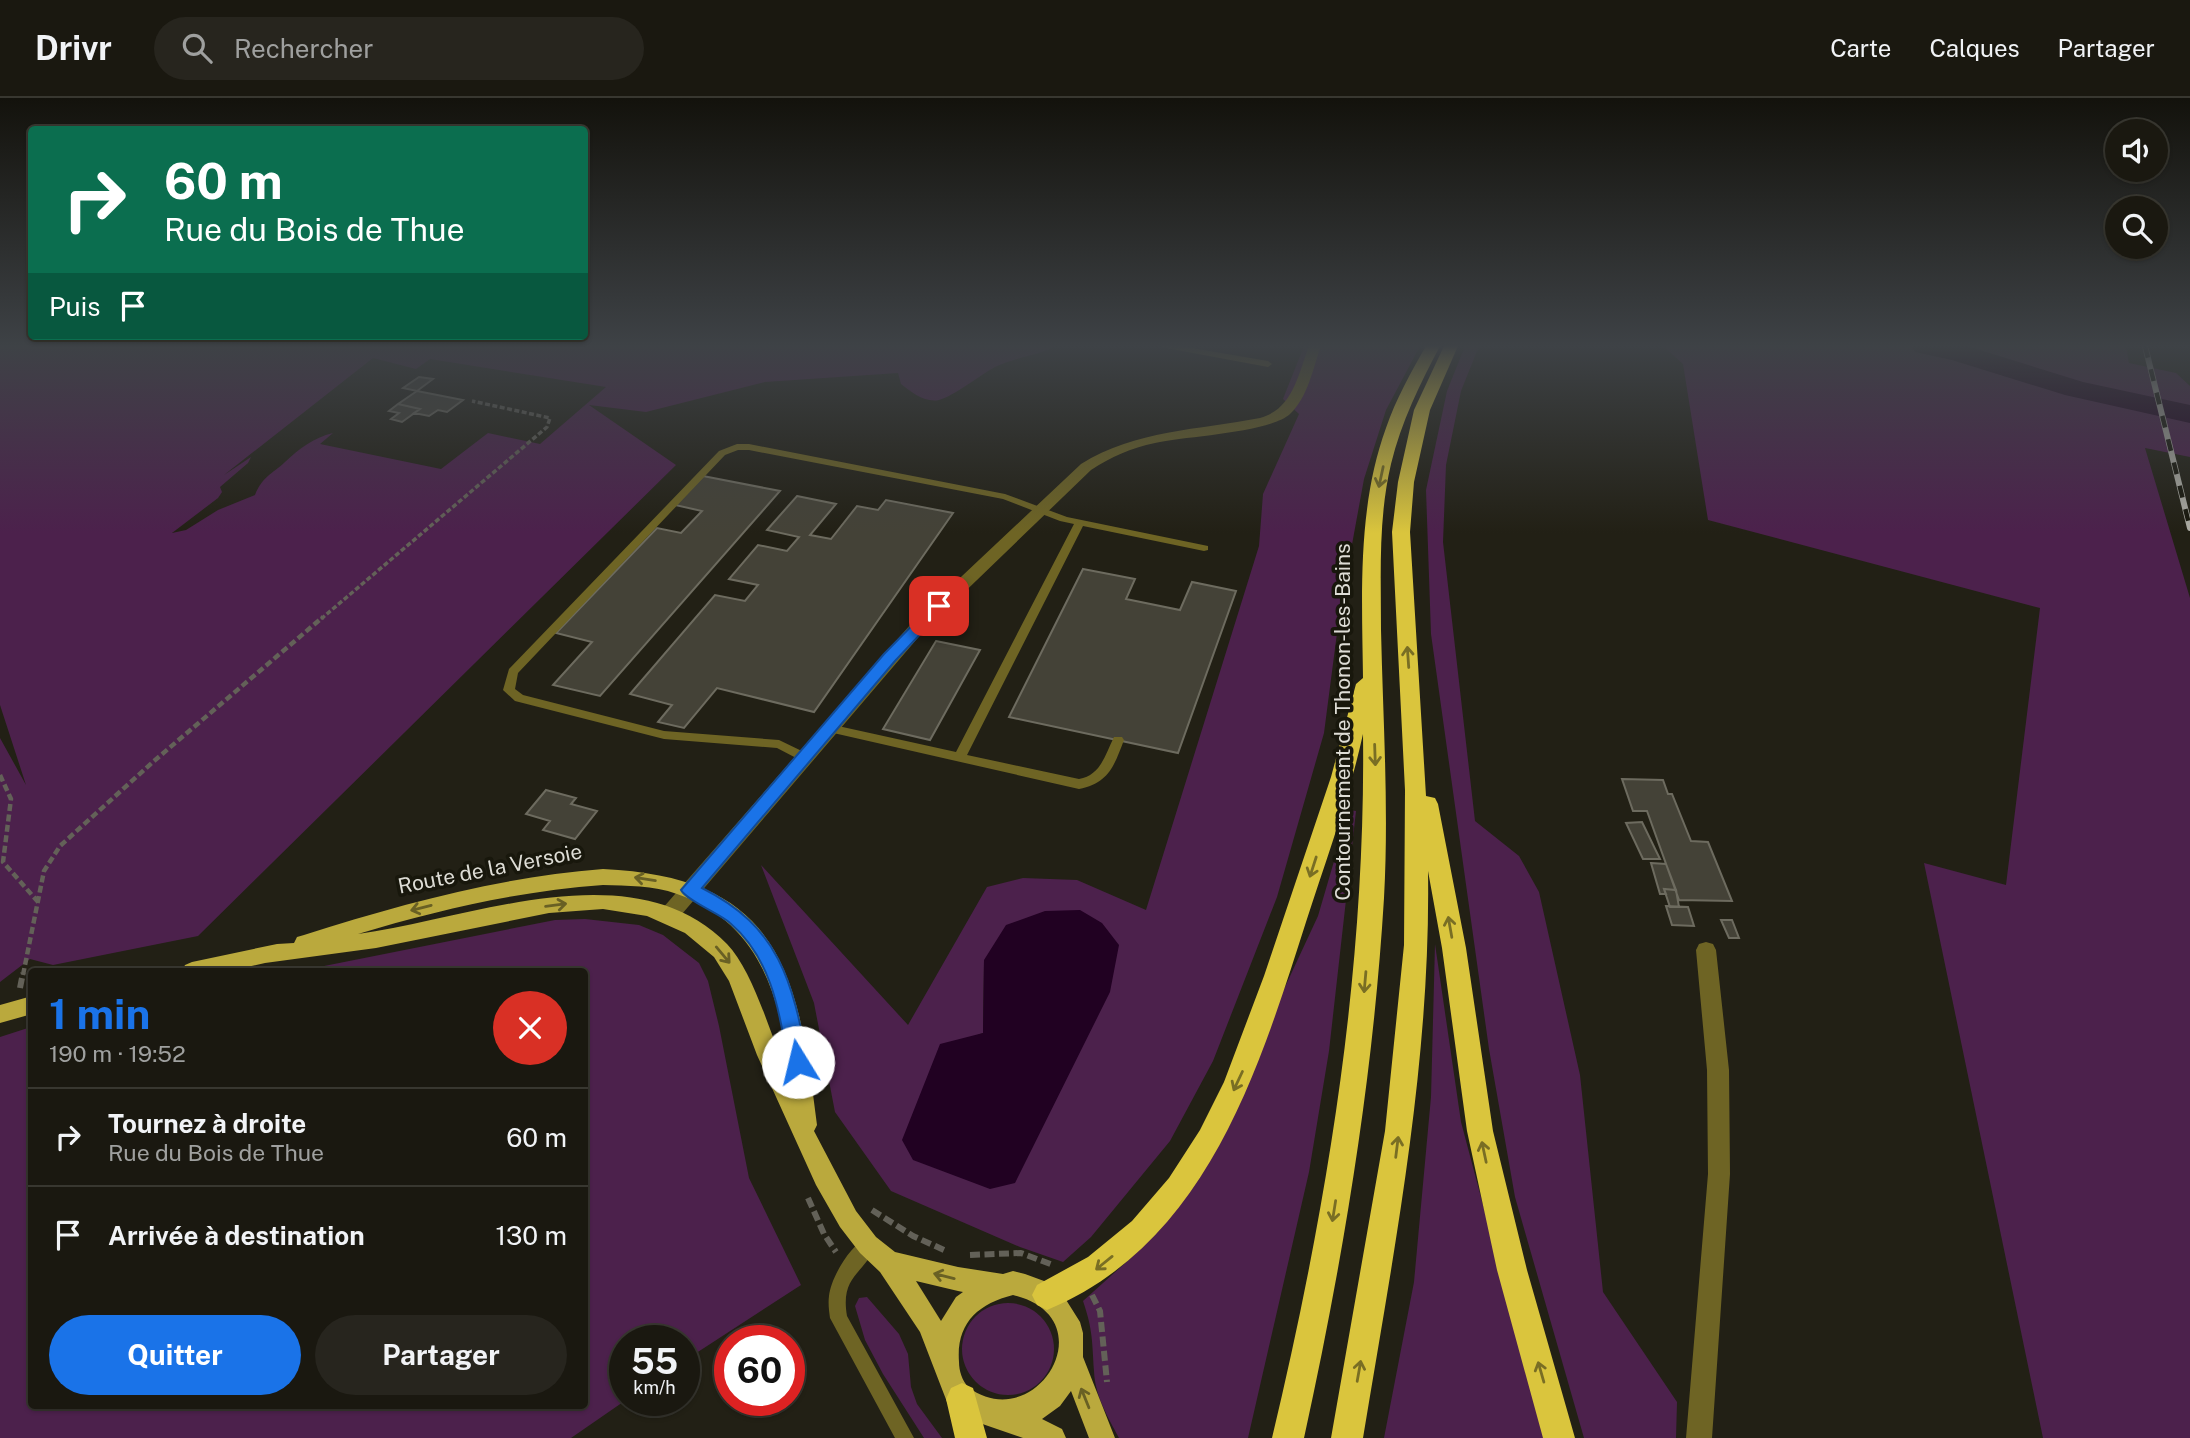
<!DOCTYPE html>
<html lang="fr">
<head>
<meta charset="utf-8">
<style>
  :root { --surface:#1a1810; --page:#27251e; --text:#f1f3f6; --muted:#9fa09f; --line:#383730; --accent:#1a73e8 }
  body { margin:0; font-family:"Public Sans",sans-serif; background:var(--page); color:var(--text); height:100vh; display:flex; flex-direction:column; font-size:26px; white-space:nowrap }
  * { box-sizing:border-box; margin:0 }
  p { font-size:23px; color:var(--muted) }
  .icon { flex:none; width:38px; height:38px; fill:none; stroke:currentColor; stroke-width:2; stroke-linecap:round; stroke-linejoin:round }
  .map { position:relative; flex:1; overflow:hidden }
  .panel { position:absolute; left:28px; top:870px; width:560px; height:441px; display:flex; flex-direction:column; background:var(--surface); border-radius:7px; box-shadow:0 2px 5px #0004,0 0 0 2px var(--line) }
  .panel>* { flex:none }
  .hud { position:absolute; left:28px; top:28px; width:560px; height:214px; border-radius:7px; box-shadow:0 2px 5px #0004,0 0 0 2px var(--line); background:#0b6e4f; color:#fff; overflow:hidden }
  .fabs { position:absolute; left:2105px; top:21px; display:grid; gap:14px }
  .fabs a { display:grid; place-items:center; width:63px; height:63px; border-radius:50%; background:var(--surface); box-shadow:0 2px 5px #0004,0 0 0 2px var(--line); font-size:35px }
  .speed { position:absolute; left:609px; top:1227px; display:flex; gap:14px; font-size:35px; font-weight:700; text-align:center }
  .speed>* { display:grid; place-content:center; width:91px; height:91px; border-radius:50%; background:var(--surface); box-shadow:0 2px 5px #0004,0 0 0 2px var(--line); line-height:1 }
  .speed small { font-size:18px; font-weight:400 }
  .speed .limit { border:10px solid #d22; background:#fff; color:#111 }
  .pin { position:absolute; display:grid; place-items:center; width:60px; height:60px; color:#fff; margin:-30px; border-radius:14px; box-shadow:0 4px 10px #0006 }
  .me { position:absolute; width:77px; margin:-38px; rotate:351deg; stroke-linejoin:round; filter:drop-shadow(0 0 5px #0008) }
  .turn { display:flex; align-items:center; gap:24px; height:147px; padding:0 21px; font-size:32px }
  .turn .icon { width:91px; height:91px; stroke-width:2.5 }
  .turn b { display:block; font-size:49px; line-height:60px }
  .then { display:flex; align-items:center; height:66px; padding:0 21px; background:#0003; gap:14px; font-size:26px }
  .round { display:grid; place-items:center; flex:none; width:74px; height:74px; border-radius:37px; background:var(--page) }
  .overview { display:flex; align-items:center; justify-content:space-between; height:119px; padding:0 21px }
  h1 { font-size:42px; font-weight:700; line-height:52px; color:var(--accent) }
  .cta { display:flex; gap:14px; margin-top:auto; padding:14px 21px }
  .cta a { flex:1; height:80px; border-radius:42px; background:var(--accent); color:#fff; font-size:28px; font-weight:700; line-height:80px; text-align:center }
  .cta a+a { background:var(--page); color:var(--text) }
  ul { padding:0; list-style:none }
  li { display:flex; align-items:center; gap:21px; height:98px; padding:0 21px; border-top:2px solid var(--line) }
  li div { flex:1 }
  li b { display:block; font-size:26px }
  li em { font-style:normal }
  header { display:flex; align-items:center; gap:42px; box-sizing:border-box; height:98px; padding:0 35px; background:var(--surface); border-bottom:2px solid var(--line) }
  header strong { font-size:33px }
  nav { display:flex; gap:38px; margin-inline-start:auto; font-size:24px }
  .search { width:490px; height:63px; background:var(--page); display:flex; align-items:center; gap:18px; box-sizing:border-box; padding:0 24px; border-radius:38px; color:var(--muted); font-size:26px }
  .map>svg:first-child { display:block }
  .green { fill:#4c214c; fill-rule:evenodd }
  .water { fill:#210122 }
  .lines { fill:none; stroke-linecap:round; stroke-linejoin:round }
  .river { fill:#210122; fill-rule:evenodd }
  .building { fill:#444237; stroke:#6d6b5f; stroke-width:2 }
  .path-far2 { stroke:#636158; stroke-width:3.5; stroke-dasharray:5 2.5; stroke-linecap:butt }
  .path-far1 { stroke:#636158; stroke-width:4.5; stroke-dasharray:7 3.5; stroke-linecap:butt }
  .path { stroke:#636158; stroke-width:6; stroke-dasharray:10 4.5; stroke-linecap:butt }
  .lane { fill:#6e6424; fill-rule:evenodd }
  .street { fill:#6e6424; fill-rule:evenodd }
  .primary { fill:#baa93d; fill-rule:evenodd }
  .highway { fill:#dac53d; fill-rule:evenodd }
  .rail-casing { stroke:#adaca4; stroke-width:6 }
  .rail { stroke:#18170c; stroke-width:4.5; stroke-dasharray:12; stroke-linecap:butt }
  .oneway { stroke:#796e24 }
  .oneway2 { stroke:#696024 }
  .route { fill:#1a73e8; stroke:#114b97; stroke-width:2 }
  .labels { text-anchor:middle; stroke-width:7; stroke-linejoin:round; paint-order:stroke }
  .street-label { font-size:21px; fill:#deddd6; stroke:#18170c }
</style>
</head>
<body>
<header>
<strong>Drivr</strong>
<div class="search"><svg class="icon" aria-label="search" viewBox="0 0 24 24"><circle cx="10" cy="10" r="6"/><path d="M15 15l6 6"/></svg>Rechercher</div>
<nav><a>Carte</a><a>Calques</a><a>Partager</a></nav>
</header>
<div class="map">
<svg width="2190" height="1340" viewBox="0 0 2190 1340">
  <rect width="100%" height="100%" fill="#222015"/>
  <path class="green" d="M0,248H1056C1037,258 1016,259 995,269C980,277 954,298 939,302C925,305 911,294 901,286L898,275L765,284L646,314L589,307L676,367L198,838L53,867L30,861L0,884V640L26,687L0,607ZM373,260L416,271L430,261L606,289L540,346L488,335L441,371L320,346L333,335C313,340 300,350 285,364C272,376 262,379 255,397L218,412L186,432L172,435L218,400L222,394L220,389L248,365L251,359L224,377Z
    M1304,248H1420L1386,312L1364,381L1340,512L1324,635L1277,799L1213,963L1170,1043L1091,1139L1063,1164L1020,1149L891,1093L835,1014L814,905L761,767L908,927L987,789L1023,780L1077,782L1146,812L1259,448L1263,396L1299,316L1283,301ZM984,862L990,1091L967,941L983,935Z
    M1465,248H1479L1461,293L1446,367L1443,444L1475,723L1519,758L1539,794L1580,977L1603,1194L1677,1304L1676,1340H1584L1515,1099L1489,951L1431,536L1426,392L1447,293Z
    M1663,248H2126L2129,265L2176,275L2190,288V359L2145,350L2190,500V1340H2043L1924,765L2006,787L2040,510L1708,422L1683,266Z
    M1349,712L1356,713L1329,953L1309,1074L1248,1340H1119C1108,1319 1095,1298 1094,1273C1092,1244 1093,1232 1083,1203L1133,1158L1191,1091L1318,818Z
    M585,821L639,827L663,837L699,865L708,883L719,928L749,1080L801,1187L684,1263V1242H625L626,1302L571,1340H0V939L31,929L32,1307H584V873H299L555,822Z
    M1435,846L1461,1024L1545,1340H1384L1414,1184L1431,999Z
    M867,1199L899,1236L908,1256L911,1289L917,1306L942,1340H924L883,1276L865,1242L855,1208L859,1200Z
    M962 1251a46 46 0 1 1 92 0a46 46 0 1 1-92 0Z"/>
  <path class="water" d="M1080,812L1102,825L1119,847L1110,894L1015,1085L990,1091L913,1062L902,1042L940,946L983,935L984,862L1006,827L1045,813Z"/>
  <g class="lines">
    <path class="river" d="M1911,248H1967L2083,284L2190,307V325L2065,297L1952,262L1915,254Z"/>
  </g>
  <path class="building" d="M419,279L433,281L417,293L403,290Z
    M417,293L463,302L447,314L438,312L429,318L414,315L420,311L398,306Z
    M398,306L420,311L402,324L391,321L399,315L389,313Z
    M703,378L780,393L600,598L553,587L592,544L556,535L657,430L681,435L702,413L675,407Z
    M797,398L836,406L810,437L831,441L857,408L878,412L886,402L953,415L814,614L717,590L684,630L658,624L672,607L630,596L715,497L745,503L758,487L729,481L758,447L787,453L799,439L767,432Z
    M1083,471L1135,481L1126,501L1180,512L1192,484L1236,493L1178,655L1009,619Z
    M936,543L980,552L930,642L883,631Z
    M1622,681L1663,682L1668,696H1672L1691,743L1708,744L1732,803L1679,802L1647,713H1633Z
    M546,692L576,700L571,706L597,713L575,741L543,732L550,723L526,716Z
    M1642,724L1660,761H1643L1626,725Z
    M1651,765L1666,766L1676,792L1664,791L1666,796H1660Z
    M1664,791L1676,792L1679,809H1670Z
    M1666,808L1688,809L1694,828L1672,827Z
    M1721,822H1732L1739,840H1729Z"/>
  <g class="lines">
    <path class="path-far2" d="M321,521L547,329L550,320L472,303"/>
    <path class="path-far1" d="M0,677L11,701L3,764L39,805
      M23,877L44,773L60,748L154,663L323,519"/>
    <path class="path" d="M20,890L23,875
      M808,1100L824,1136L836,1154
      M872,1112L913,1138L944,1152
      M970,1157L1021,1155L1053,1167
      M1092,1197L1100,1213L1107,1284"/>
    <path class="lane" d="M1162,248H1180L1268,263L1272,266L1268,269L1166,250Z
      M737,346H749L1005,396L1067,419L1208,448V452L1204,453L1083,428L967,657L1079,681C1101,677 1105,657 1114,639H1122L1124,642C1114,668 1109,685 1079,691L829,634L823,630L829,626L956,654L1074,426L1060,423L1003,401L749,352H738L725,357L518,575L515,591L523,597L664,633L779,642L808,656L810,659L808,662H800L777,650L664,641L515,603L503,592L509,571L719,353Z
      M868,1139L874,1141L876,1147C864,1177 840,1177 847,1218L914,1340H895L830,1220C829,1213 828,1205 829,1198C831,1179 851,1146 868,1139Z"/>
    <path class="street" d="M1309,248H1321C1313,270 1308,299 1290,316C1269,335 1186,338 1155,345C1131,350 1111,359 1091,372L922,535L676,823L669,825L662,823L659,817L662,811L910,527L1081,366C1135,332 1199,332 1260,320C1293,311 1298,277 1309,248Z
      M1706,844L1713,846L1716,852L1729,972L1730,1076L1712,1340H1686L1708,1076L1707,972L1696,852L1699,846Z"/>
    <path class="primary" d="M603,771C781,779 798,875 817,1027L814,1033L856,1113L876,1139L895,1154L958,1169L1003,1176L1013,1173L1025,1176L1044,1183L1063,1197L1080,1224L1083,1235V1259L1115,1340H1089L1071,1293L1060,1308L1042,1321L1062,1331L1066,1340H1023L965,1320L947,1304L920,1234L880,1174L860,1155L840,1129L816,1087L757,957L729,883L714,859L685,835L647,818L603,811L549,815L376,850L265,865L229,873H182L185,867L192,864L277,846L294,845L297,839L304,837C401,806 500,779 603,771ZM603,787C627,788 653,787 677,796C762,825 781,902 790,981C772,944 755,875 727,846C634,751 470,821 358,836C438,812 519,793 603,787ZM916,1183L958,1193L963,1194L956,1199L941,1223ZM1013,1197C1109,1220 1035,1340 968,1289C962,1282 959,1273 959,1264C956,1225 978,1206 1013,1197Z
      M32,898V916L0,925V907Z"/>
    <path class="highway" d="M1426,248H1440C1420,286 1401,324 1391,366C1378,421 1381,477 1381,532C1383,622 1389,711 1384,800C1373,982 1343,1162 1304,1340H1272C1327,1109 1366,874 1363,636C1349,700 1326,762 1306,824C1258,974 1206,1146 1047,1212L1037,1207L1032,1197L1037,1187L1088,1159L1132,1123L1169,1080L1200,1032L1224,984L1264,878L1331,679L1356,586L1363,580C1362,497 1357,410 1386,330C1396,301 1411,274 1426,248Z
      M1444,248H1458L1430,312L1414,384L1410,434L1426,698L1435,700L1438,706L1466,850L1493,1033L1527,1172L1575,1340H1543L1497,1172L1467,1033L1442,850L1428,773C1431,964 1394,1152 1363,1340H1331L1385,1033L1404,847L1405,692L1392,434L1398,384L1414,312Z
      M962,1285L973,1290L987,1340H955L946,1301L951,1290Z"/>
    <defs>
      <path id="rail" d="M2145,248L2190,430"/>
    </defs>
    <use href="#rail" class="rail-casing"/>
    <use href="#rail" class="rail"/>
  </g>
  <defs><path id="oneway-shaft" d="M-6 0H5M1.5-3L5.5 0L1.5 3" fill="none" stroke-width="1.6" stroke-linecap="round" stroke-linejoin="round" transform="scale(1.75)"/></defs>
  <g class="oneway">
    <use href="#oneway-shaft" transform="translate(1381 379) rotate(102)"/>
    <use href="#oneway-shaft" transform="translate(1408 559) rotate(-94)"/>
    <use href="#oneway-shaft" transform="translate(1375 657) rotate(88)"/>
    <use href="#oneway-shaft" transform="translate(1313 769) rotate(108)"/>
    <use href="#oneway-shaft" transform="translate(1450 829) rotate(-100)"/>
    <use href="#oneway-shaft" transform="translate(1365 884) rotate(95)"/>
    <use href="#oneway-shaft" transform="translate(1238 983) rotate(115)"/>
    <use href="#oneway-shaft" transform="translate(1397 1049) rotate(-83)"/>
    <use href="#oneway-shaft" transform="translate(1484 1054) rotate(-102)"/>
    <use href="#oneway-shaft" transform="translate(1334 1113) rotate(99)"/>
    <use href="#oneway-shaft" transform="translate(1104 1165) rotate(141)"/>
    <use href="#oneway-shaft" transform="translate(1359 1273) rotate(-80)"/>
    <use href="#oneway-shaft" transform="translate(1541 1274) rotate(-106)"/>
  </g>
  <g class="oneway2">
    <use href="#oneway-shaft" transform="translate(645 781) rotate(-171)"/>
    <use href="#oneway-shaft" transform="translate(556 807) rotate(-7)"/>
    <use href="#oneway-shaft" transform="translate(421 810) rotate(166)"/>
    <use href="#oneway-shaft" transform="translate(723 857) rotate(50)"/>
    <use href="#oneway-shaft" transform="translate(944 1178) rotate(-166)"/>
    <use href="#oneway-shaft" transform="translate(1085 1300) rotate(-112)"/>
  </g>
  <linearGradient id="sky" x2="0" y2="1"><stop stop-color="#13120c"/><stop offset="0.57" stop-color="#3e4246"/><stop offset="1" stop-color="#3e4246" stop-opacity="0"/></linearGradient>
  <rect width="2190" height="435" fill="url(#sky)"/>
  <path class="route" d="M939,503L946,508L944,511L895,563L702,790C780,829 792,883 808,964L805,970L798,972L791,970L788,964C779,913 772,861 730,825C719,815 687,803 681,792L884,556L934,505Z"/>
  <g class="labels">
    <g class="street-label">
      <text transform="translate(1343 624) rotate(-90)" y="7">Contournement de Thonon-les-Bains</text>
      <text transform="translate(490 771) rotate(-11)" y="7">Route de la Versoie</text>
    </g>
  </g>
</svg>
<div class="fabs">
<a><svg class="icon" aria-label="sound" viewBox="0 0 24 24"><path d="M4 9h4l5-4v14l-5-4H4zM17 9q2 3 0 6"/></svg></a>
<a><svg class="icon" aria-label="search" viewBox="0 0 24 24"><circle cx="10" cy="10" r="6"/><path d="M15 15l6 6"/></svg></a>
</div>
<div class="speed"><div>55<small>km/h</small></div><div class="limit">60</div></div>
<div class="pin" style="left:939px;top:508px;background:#d93025"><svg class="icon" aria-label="arrive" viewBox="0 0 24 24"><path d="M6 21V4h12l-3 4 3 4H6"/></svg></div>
<svg class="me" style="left:798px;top:964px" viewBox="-20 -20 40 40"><circle r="19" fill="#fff"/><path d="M0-13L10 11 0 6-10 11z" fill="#1a73e8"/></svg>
<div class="hud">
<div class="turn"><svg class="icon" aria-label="right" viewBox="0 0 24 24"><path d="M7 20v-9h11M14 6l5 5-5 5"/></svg><div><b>60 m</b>Rue du Bois de Thue</div></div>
<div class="then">Puis<svg class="icon" aria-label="arrive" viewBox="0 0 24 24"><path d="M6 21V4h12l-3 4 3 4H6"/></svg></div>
</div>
<section class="panel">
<div class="overview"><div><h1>1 min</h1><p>190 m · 19:52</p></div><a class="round" style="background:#d93025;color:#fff"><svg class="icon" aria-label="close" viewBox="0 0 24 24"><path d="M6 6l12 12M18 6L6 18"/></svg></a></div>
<ul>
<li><svg class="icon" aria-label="right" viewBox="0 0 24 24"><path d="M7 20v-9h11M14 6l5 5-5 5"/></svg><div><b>Tournez à droite</b><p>Rue du Bois de Thue</p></div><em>60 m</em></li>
<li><svg class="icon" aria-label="arrive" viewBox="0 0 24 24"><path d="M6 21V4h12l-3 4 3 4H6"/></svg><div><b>Arrivée à destination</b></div><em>130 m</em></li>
</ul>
<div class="cta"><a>Quitter</a><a>Partager</a></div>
</section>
</div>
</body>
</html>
